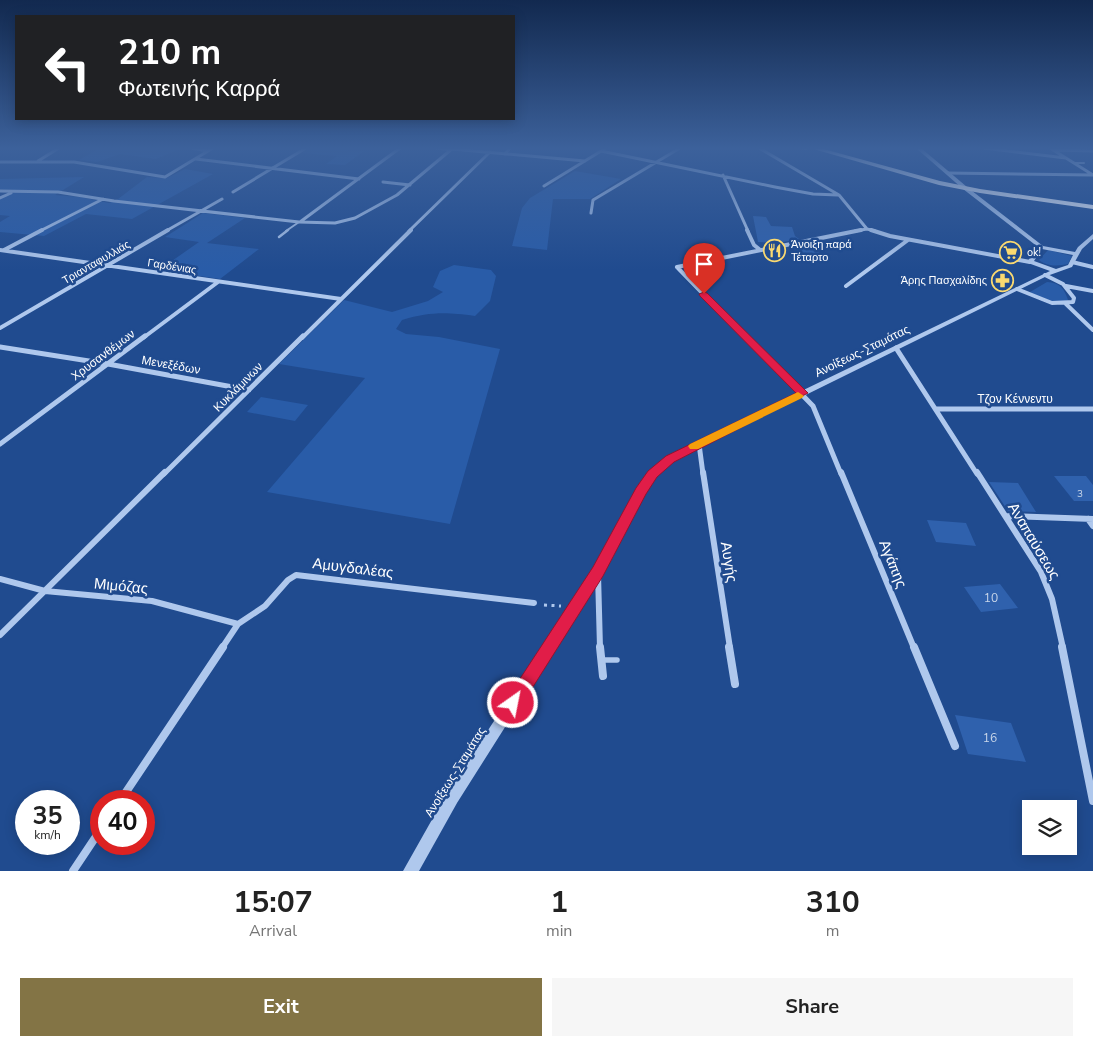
<!DOCTYPE html>
<html lang="en">
<head>
<meta charset="utf-8">
<style>
  :root { --surface:#fff; --page:#f6f6f6; --text:#222; --muted:#767676; --accent:#837445 }
  body { margin:0; font-family:"Nunito Sans",sans-serif; background:var(--page); color:var(--text); height:100vh; display:flex; flex-direction:column; font-size:19px; white-space:nowrap }
  * { box-sizing:border-box; margin:0 }
  p { font-size:16px; color:var(--muted) }
  .icon { flex:none; width:28px; height:28px; fill:none; stroke:currentColor; stroke-width:2; stroke-linecap:round; stroke-linejoin:round }
  .map { position:relative; height:871px; overflow:hidden }
  .panel { display:flex; flex-direction:column; background:var(--surface); flex:1 }
  .panel>* { flex:none }
  .banner { position:absolute; left:15px; top:15px; width:500px; height:105px; border-radius:0px; box-shadow:0 2px 12px #0003; background:#202124; color:#fff; overflow:hidden }
  .fabs { position:absolute; left:1022px; top:800px; display:grid; gap:10px }
  .fabs a { display:grid; place-items:center; width:55px; height:55px; border-radius:0px; background:var(--surface); box-shadow:0 2px 12px #0003; font-size:25px }
  .speed { position:absolute; left:15px; top:790px; display:flex; gap:10px; font-size:25px; font-weight:700; text-align:center }
  .speed>* { display:grid; place-content:center; width:65px; height:65px; border-radius:50%; background:var(--surface); box-shadow:0 2px 12px #0003; line-height:1 }
  .speed small { font-size:12px; font-weight:400 }
  .speed .limit { border:8px solid #d22; background:#fff; color:#111 }
  .pin { position:absolute; display:grid; place-items:center; width:42px; height:42px; color:#fff; margin:-51px -21px; border-radius:50% 50% 50% 0; rotate:-45deg; box-shadow:0 0 5px #0007 }
  .pin .icon { rotate:45deg }
  .me { position:absolute; width:55px; margin:-28px; rotate:33deg; stroke-linejoin:round; filter:drop-shadow(0 0 4px #0008) }
  .turn { display:flex; align-items:center; gap:18px; height:105px; padding:0 20px; font-size:22px }
  .turn .icon { width:65px; height:65px; stroke-width:2.5 }
  .turn b { display:block; font-size:35px; line-height:42px }
  .eta { display:flex; justify-content:space-evenly; align-items:center; height:85px; text-align:center }
  .eta b { font-size:30px; font-weight:700; line-height:35px }
  .primary-button { display:flex; gap:10px; margin-top:auto; padding:10px 20px }
  .primary-button a { flex:1; height:58px; border-radius:0px; background:var(--accent); color:#fff; font-size:20px; font-weight:700; line-height:58px; text-align:center }
  .primary-button a+a { background:var(--page); color:var(--text) }
  .map>svg:first-child { display:block }
  .green { fill:#295ca8 }
  .building { fill:#2f61ad }
  .lines { fill:none; stroke-linecap:round; stroke-linejoin:round }
  .path { stroke:#afc8ed; stroke-width:3; stroke-dasharray:3 4.5; stroke-linecap:butt }
  .service-far2 { stroke:#afc8ed; stroke-width:2 }
  .service-far1 { stroke:#afc8ed; stroke-width:2.5 }
  .service { stroke:#afc8ed; stroke-width:5.5 }
  .minor-far4 { stroke:#afc8ed; stroke-width:3 }
  .minor-far3 { stroke:#afc8ed; stroke-width:4 }
  .minor-far2 { stroke:#afc8ed; stroke-width:5 }
  .minor-far1 { stroke:#afc8ed; stroke-width:6 }
  .minor { stroke:#afc8ed; stroke-width:8 }
  .tertiary { fill:#afc8ed; fill-rule:evenodd }
  .primary { fill:#f5f8ff; fill-rule:evenodd }
  .route { fill:#e11d48; stroke:#92132f }
  .slow { fill:#f59e0b }
  .labels { text-anchor:middle; stroke-width:5; stroke-linejoin:round; paint-order:stroke }
  .number-label { font-size:10px; fill:#cbd8ea }
  .far-poi-label { font-size:11px; fill:#fff; stroke:#204b8f; text-anchor:start }
  .far-street-label { font-size:11px; fill:#fff; stroke:#204b8f }
  .street-label { font-size:12px; fill:#fff; stroke:#204b8f }
  .near-number-label { font-size:12px; fill:#cbd8ea }
  .near-street-label { font-size:15px; fill:#fff; stroke:#204b8f }
</style>
</head>
<body>
<div class="map">
<svg width="1093" height="871" viewBox="0 0 1093 871">
  <rect width="100%" height="100%" fill="#204b8f"/>
  <path class="green" d="M100,148H182L156,159L120,154L97,162L79,160Z
    M310,148L364,151L345,165L326,164L337,156L302,153Z
    M185,169L213,174L132,219L86,214L44,236L0,232V222L10,216L0,215V199L19,190H0V179L84,177L55,195L80,197L109,203L118,199L147,177L167,178Z
    M575,171L621,179L590,199H553L547,250L512,246L522,208L530,198Z
    M203,213L245,218L207,243L259,249L220,279L159,270L199,242L165,237Z
    M1048,250L1072,256L1068,264C1059,266 1047,267 1039,260Z
    M454,265L491,270L496,276L490,301L475,316C445,312 430,312 402,320L396,329L406,334L439,337L500,349L450,524L267,492L365,378L279,364L344,300L392,312L428,301L443,292L433,287L440,271Z
    M1047,282C1060,283 1064,288 1068,300C1055,305 1042,298 1030,292Z
    M261,397L308,405L295,421L247,412Z"/>
  <path class="building" d="M753,216L766,217L771,226L792,227L795,236L799,239L778,243L758,242Z
    M808,245L830,260L814,263L793,248Z
    M1054,476H1086L1093,485V501H1074Z
    M989,482L1018,483L1036,512L1008,511Z
    M927,520L966,523L976,546L936,542Z
    M1000,584L1018,608L981,612L964,587Z
    M955,715L1011,723L1026,762L968,754Z"/>
  <g class="lines">
    <path class="path" d="M544,605L561,606"/>
    <path class="service-far2" d="M432,148L450,150
      M796,148L806,149
      M1074,163H1084
      M286,231L299,222"/>
    <path class="service-far1" d="M279,237L288,230"/>
    <path class="service" d="M602,660H617"/>
    <path class="minor-far4" d="M191,148L208,151
      M759,148L839,195L867,229L875,231
      M984,148L1066,158
      M1050,148L1093,175
      M452,149L585,161
      M1054,150L1093,151
      M601,151L775,187L813,194L838,195
      M505,154L510,148
      M196,159L359,179
      M38,161L59,148
      M0,162H74L165,177L213,148
      M948,173L1093,175
      M723,175L748,231
      M383,182L410,185
      M544,186L606,148
      M0,191L58,192L114,201L299,222L335,223L355,218L397,195L453,148
      M233,192L306,148
      M0,198L11,193
      M591,213L593,200L680,148
      M300,222L400,148
      M40,231L103,199
      M166,231L222,199
      M409,231L490,152
      M855,231L867,229"/>
    <path class="minor-far3" d="M747,230L754,245L759,249
      M871,230L890,236L1030,262
      M0,250L341,299
      M4,250L42,230
      M1072,262L1093,267
      M677,267L746,338
      M677,267L861,230
      M846,286L908,240
      M1066,286L1093,291
      M1017,289L1052,303L1073,302L1074,298L1063,284L1045,275
      M1066,304L1093,330
      M0,328L168,230
      M143,338L218,282
      M302,338L411,230"/>
    <path class="minor-far2" d="M745,336L813,406L841,474
      M0,347L108,364L249,390
      M896,348L977,474
      M937,409H1093
      M0,444L145,336
      M699,444L703,474
      M164,474L303,336"/>
    <path class="minor-far1" d="M703,472L730,648
      M841,472L914,648
      M977,472L1041,572L1052,599L1063,648
      M1006,516L1093,519
      M1088,519L1093,526
      M598,574L600,648
      M0,579L45,591L152,601L238,624
      M0,635L165,472
      M222,648L238,624L265,606L288,580L296,575L534,603"/>
    <path class="minor" d="M600,647L603,676
      M729,647L735,684
      M914,647L955,746
      M1062,647L1093,801
      M120,801L223,647
      M73,871L101,829"/>
    <path class="tertiary" d="M916,148H921L967,187L1043,246L1075,252L1078,247L1093,234V239L1082,249L1072,267L1047,276L702,446L673,461L655,476L602,574L457,803L419,871H403L447,793L594,568L649,472L667,457L696,442L1050,271L1028,263L1027,262L1038,247L963,189ZM1042,249L1073,255L1068,265L1056,269L1034,261Z"/>
    <path class="primary" d="M810,148H820L940,181L980,189L1093,205V209L980,193L939,185Z"/>
  </g>
  <linearGradient id="sky" x2="0" y2="1"><stop stop-color="#12294f"/><stop offset="0.55" stop-color="#3c619b"/><stop offset="1" stop-color="#3c619b" stop-opacity="0"/></linearGradient>
  <rect width="1093" height="270" fill="url(#sky)"/>
  <path class="route" d="M704,292L707,293L808,393L674,462L657,477L646,494L603,576L519,709L513,711L508,709L505,703L508,697L593,567L636,488L648,471L666,456L796,393L700,296L699,294Z"/>
  <path class="slow" d="M798,392L804,396L802,398L698,449H690L688,446L690,444Z"/>
  <defs>
    <symbol id="restaurant-ring" viewBox="-11 -11 22 22"><circle r="9.5" fill="#204b8f" stroke="#fad970" stroke-width="1.5"/><path d="M-5-6h1v4h1v-4h1v4h1v-4h1v5L-1.5 .5V6h-2V.5L-5-1ZM5-6V6H3V1.5H1.5Q1.5-4 5-6Z" fill="#fad970"/></symbol>
    <symbol id="supermarket-ring" viewBox="-11 -11 22 22"><circle r="9.5" fill="#204b8f" stroke="#fad970" stroke-width="1.5"/><path d="M-6-5.5h2.5l.6 2H6L4.5 2H-2.5L-4.4-4H-6ZM-1.5 3.2a1.3 1.3 0 1 0 .1 0ZM3 3.2a1.3 1.3 0 1 0 .1 0Z" fill="#fad970"/></symbol>
    <symbol id="pharmacy-ring" viewBox="-11 -11 22 22"><circle r="9.5" fill="#204b8f" stroke="#fad970" stroke-width="1.5"/><path d="M-2-6h4v4h4v4h-4v4h-4v-4h-4v-4h4Z" fill="#fad970"/></symbol>
  </defs>
  <g fill-rule="evenodd">
    <use href="#restaurant-ring" x="762" y="238" width="25" height="25"/>
    <use href="#supermarket-ring" x="998" y="240" width="25" height="25"/>
    <use href="#pharmacy-ring" x="990" y="268" width="25" height="25"/>
  </g>
  <g class="labels">
    <g class="number-label">
      <text x="1080" y="497">3</text>
    </g>
    <g class="far-poi-label">
      <text x="791" y="248">Άνοιξη παρά<tspan x="791" dy="13">Τέταρτο</tspan></text>
      <text x="1027" y="256">ok!</text>
      <text x="987" y="284" text-anchor="end">Άρης Πασχαλίδης</text>
    </g>
    <g class="far-street-label">
      <text transform="translate(96 262) rotate(-30)" y="4">Τριανταφυλλιάς</text>
      <text transform="translate(172 266) rotate(9)" y="4">Γαρδένιας</text>
    </g>
    <g class="street-label">
      <text transform="translate(862 351) rotate(-26)" y="4">Ανοίξεως-Σταμάτας</text>
      <text transform="translate(103 355) rotate(-37)" y="4">Χρυσανθέμων</text>
      <text transform="translate(171 365) rotate(10)" y="4">Μενεξέδων</text>
      <text transform="translate(238 387) rotate(-45)" y="4">Κυκλάμινων</text>
      <text x="1015" y="403">Τζον Κέννεντυ</text>
      <text transform="translate(455 772) rotate(-58)" y="4">Ανοίξεως-Σταμάτας</text>
    </g>
    <g class="near-number-label">
      <text x="991" y="602">10</text>
      <text x="990" y="742">16</text>
    </g>
    <g class="near-street-label">
      <text transform="translate(1034 541) rotate(59)" y="5">Αναπαύσεως</text>
      <text transform="translate(729 562) rotate(81)" y="5">Αυγής</text>
      <text transform="translate(893 564) rotate(68)" y="5">Αγάπης</text>
      <text transform="translate(353 568) rotate(7)" y="5">Αμυγδαλέας</text>
      <text transform="translate(121 586) rotate(6)" y="5">Μιμόζας</text>
    </g>
  </g>
</svg>
<div class="fabs">
<a><svg class="icon" aria-label="layers" viewBox="0 0 24 24"><path d="M12 4l9 5-9 5-9-5zM3 14l9 5 9-5"/></svg></a>
</div>
<div class="speed"><div>35<small>km/h</small></div><div class="limit">40</div></div>
<div class="pin" style="left:704px;top:294px;background:#d93025"><svg class="icon" aria-label="arrive" viewBox="0 0 24 24"><path d="M6 21V4h12l-3 4 3 4H6"/></svg></div>
<svg class="me" style="left:513px;top:703px" viewBox="-20 -20 40 40"><circle r="17" fill="#e11d48" stroke="#fff" stroke-width="3"/><path d="M0-11L8 9 0 5-8 9z" fill="#fff"/></svg>
<div class="banner">
<div class="turn"><svg class="icon" aria-label="left" viewBox="0 0 24 24"><path d="M17 20v-9H6M10 6l-5 5 5 5"/></svg><div><b>210 m</b>Φωτεινής Καρρά</div></div>
</div>
</div>
<section class="panel">
<div class="eta">
<div><b>15:07</b><p>Arrival</p></div>
<div><b>1</b><p>min</p></div>
<div><b>310</b><p>m</p></div>
</div>
<div class="primary-button"><a>Exit</a><a>Share</a></div>
</section>
</body>
</html>
